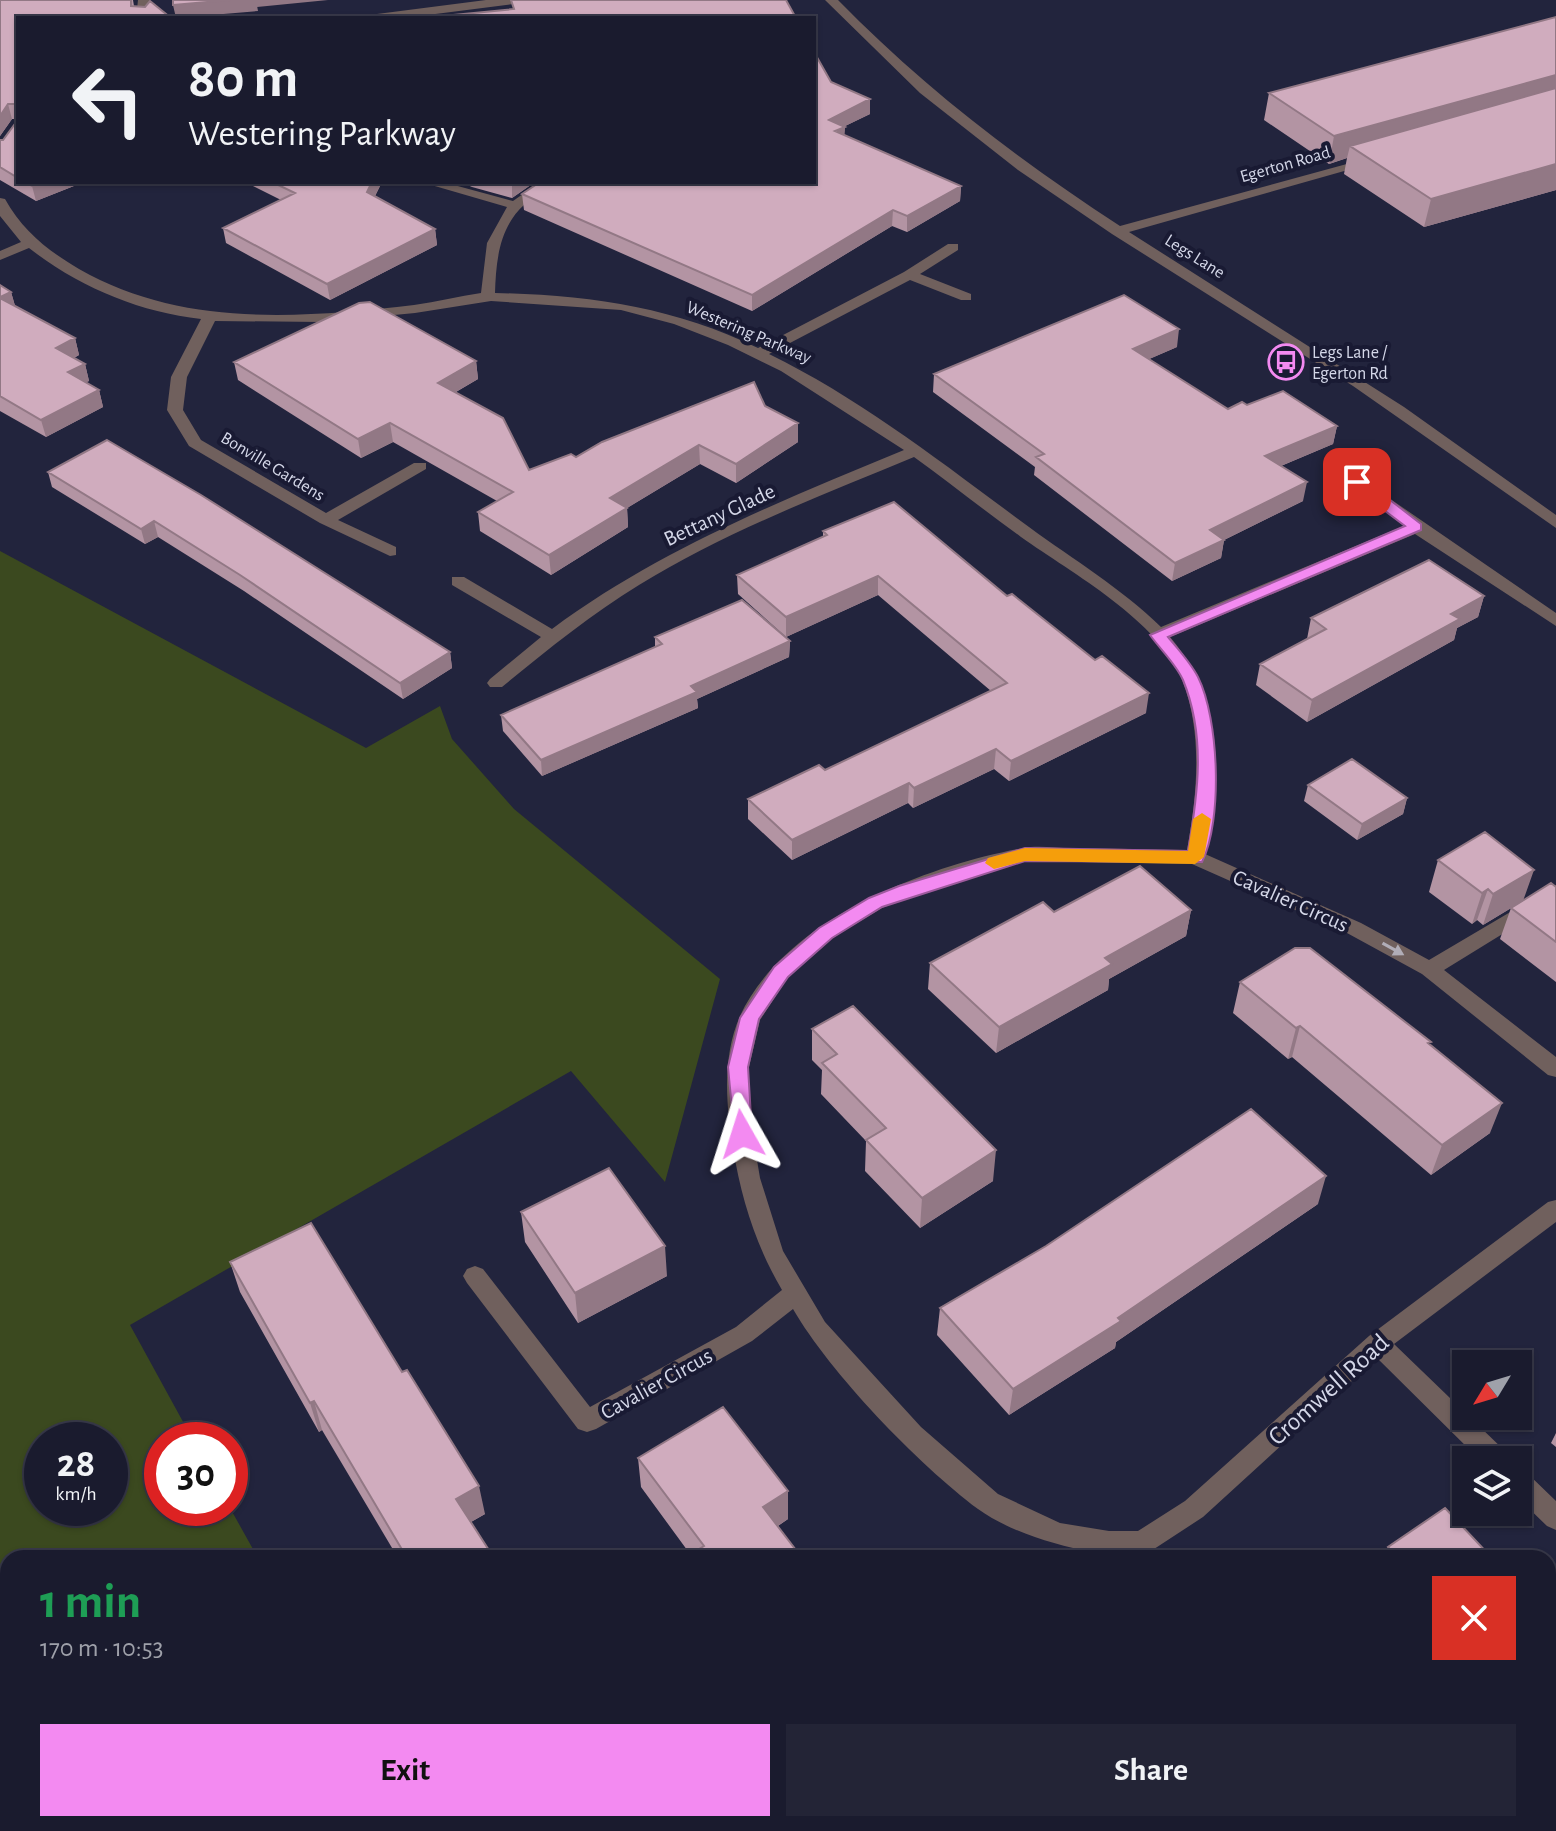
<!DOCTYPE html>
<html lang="en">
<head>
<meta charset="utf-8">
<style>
  :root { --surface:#1a1b2e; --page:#232436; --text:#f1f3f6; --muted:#9fa1aa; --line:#38394a; --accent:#f38af1 }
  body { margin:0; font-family:"Alegreya Sans",sans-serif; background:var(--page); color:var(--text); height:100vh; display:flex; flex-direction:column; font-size:30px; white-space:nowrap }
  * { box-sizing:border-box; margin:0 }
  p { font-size:26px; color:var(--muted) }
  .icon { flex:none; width:44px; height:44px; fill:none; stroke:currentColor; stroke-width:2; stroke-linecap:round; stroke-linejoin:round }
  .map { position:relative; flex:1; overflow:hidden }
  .panel { position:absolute; left:0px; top:1550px; width:1556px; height:282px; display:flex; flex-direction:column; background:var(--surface); border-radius:24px 24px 0 0; box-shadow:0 2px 6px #0004,0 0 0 2px var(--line) }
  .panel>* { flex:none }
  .banner { position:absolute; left:16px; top:16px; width:800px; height:168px; border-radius:0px; box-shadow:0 2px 6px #0004,0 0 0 2px var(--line); background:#1a1b2e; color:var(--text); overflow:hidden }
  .needle { width:52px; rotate:232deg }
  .buttons { position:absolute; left:1452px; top:1350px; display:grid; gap:16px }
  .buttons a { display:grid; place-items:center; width:80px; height:80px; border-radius:0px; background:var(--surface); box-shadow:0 2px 6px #0004,0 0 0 2px var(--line); font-size:40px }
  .speed { position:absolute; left:24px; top:1422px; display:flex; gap:16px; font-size:40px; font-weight:700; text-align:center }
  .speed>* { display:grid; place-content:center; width:104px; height:104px; border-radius:50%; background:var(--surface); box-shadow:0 2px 6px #0004,0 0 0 2px var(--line); line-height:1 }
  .speed small { font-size:20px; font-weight:400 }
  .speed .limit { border:12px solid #d22; background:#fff; color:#111 }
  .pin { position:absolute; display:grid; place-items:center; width:68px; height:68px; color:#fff; margin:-34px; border-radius:16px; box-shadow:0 4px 12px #0006 }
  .me { position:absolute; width:88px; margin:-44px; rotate:354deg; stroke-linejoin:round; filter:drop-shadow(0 0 6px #0008) }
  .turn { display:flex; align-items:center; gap:28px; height:168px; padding:0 40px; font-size:36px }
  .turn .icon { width:104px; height:104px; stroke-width:2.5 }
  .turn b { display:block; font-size:56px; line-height:68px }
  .round { display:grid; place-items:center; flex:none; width:84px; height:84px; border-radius:0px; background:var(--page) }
  .headline { display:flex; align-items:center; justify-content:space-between; height:136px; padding:0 40px }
  h1 { font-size:48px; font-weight:700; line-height:60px; color:#1e9e55 }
  .button { display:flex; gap:16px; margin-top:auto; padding:16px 40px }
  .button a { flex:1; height:92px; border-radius:0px; background:var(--accent); color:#111; font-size:32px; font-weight:700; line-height:92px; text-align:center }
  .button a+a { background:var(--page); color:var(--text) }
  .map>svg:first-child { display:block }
  .green { fill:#3b491f; fill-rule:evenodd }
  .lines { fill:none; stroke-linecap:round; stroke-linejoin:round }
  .minor { fill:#70605d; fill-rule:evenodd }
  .wall { fill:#b394a3 }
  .shaded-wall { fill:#927885 }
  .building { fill:#d0acbe; stroke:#927885; stroke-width:2 }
  .oneway { fill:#b1adb7 }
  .route { fill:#f38af1; stroke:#9e5a9d; stroke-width:2 }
  .slow { fill:#f59e0b }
  .labels { text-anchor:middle; stroke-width:8; stroke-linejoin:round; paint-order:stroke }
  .far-street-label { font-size:18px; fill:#d4d7e8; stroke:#191a33 }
  .far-poi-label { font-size:18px; fill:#d4d7e8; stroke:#191a33; text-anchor:start }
  .street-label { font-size:22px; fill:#d4d7e8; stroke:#191a33 }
  .near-street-label { font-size:26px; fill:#d4d7e8; stroke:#191a33 }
</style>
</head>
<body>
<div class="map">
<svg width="1556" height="1831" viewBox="0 0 1556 1831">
  <rect width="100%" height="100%" fill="#22243d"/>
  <path class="green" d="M0,551L366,748L440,706L452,739L514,809L720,979L665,1182L571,1071L130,1325L193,1440H162V1508H230L258,1558H8V1824H404L408,1831H0ZM42,1440H110V1508H42Z"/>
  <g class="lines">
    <path class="minor" d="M138,0H150L148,18H136Z
      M486,0H519L513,4L404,18H371L377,14Z
      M825,0H838C923,87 1017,159 1120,226L1376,156V162L1129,232L1404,407L1556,515V528L1353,386L1112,234L1018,170L920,93Z
      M421,182H443L513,201L540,182H557C548,191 535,196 525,204C499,227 496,261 495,293C589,295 673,307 758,348L904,272L948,244H958V250L920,274L971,294V300H961L910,280L769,354C863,400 946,466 1029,527C1074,560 1121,588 1161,627L1404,526L1332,471V465L1338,463L1556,613V626L1415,534L1170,637C1224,701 1219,775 1205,854L1361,923L1429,960L1556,885V901L1444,970L1556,1057V1077L1548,1075L1422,974L1347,933L1192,864L1025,861L941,884L882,908L832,938L788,977L760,1020L749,1067V1112L760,1178L783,1251L825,1322L921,1427L998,1494L1060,1523L1109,1531H1138L1185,1501L1369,1336L1548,1202L1556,1200V1222L1394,1344L1506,1452L1509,1460H1480L1377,1358L1203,1517L1151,1551C1133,1558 1110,1555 1091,1552C1055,1545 1008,1531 978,1509C918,1464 830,1373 793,1309L752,1341L596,1429L587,1432L578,1429L467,1283L463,1276L467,1269L475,1266L483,1269L590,1407L736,1327L782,1290C756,1246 741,1198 733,1148C726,1105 722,1057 740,1016C784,920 925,866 1023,848C1038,845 1056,848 1071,848C1110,849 1148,849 1187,850C1197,796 1203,735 1183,682C1159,620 1073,574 1021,537C985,511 950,483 914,457C820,496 725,532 639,585C590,615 546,651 502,687H490L487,683L490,679L541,637L452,585V577H464L552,629C660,549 781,501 904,450L781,371L728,345L674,324L621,310L491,301L415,313L321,322L215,321L187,377L183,410L201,440L326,513L414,463H426V469L338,520L396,547V555L390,556L320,523L189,446L167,410L171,377L201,319C139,312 79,287 29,248L0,260V251L21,242L0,216V198L5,199C23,231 47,250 79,269C182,328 301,318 414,305C437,302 459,296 481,293L487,243L507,207Z
      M1518,1470L1527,1473L1556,1501V1530L1547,1526L1518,1498Z
      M907,1824H941L938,1831H904Z"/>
  </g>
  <path class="wall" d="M0,0H133L134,6L171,18H18V182H84L36,201L0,180V140H3L17,121L16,119H12L0,136Z
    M1556,17V190L1424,227L1344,174L1347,158L1329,164L1264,120L1269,93Z
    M831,82L870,114L845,126L844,135L961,186L960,201L907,232L892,226L752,311L524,210L522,194Z
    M245,182H382L375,196L435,229L437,245L330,300L226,243L223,228L281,200Z
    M461,182H535L512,198L472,187Z
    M0,285L11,292L15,306L75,338L79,355L74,358L85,364L89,381L86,382L99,390L103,407L46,437L0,411Z
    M1177,347L1149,359L1228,409L1247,405L1337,426L1333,444L1281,466L1303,501L1224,540L1221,558L1172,581L1034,475L1035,467L933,392L934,374Z
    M476,361L478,379L456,392L529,470L765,406L798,423V442L736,483L700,464L627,508L628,527L551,575L480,531L478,512L497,501L393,442L361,458L238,380L234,362Z
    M48,472L450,652L452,668L403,699L244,591L158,537L145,544L52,487Z
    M823,531L1146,713L1009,781L994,769L913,808L908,803L792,860L748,819V799L825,770L991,691L878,595L786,637L738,594L737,575L823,537Z
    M1484,596L1478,617L1457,628L1454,640L1307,722L1256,685L1260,664L1307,639L1311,618Z
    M655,637L790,641L789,657L697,699L698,708L542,776L503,731L501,715L655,648Z
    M1308,785L1407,798L1403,814L1357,840L1304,801Z
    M1438,860L1523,901L1556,887V982L1500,939L1511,908L1483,925L1477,920L1472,924L1429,892Z
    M1191,910L1186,936L1109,979L1108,990L996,1053L928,989L930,963L1054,912Z
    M1240,982L1430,1045L1490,1133L1431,1175L1292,1057L1288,1059L1233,1013Z
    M812,1029L993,1181L920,1228L865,1171L866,1141L821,1094L822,1070L812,1060Z
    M1318,1204L1116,1342L1115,1348L1009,1415L937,1335L940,1308Z
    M521,1212L667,1276L578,1323L525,1242Z
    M230,1262L485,1514L471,1522L494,1558H398L322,1430L319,1432L240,1292Z
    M1556,1433V1447L1551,1443Z
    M638,1458L788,1519L778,1526L690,1554L641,1487Z
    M1388,1547L1492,1558H1383Z
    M1556,1734V1786L1548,1777V1742L1551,1738Z
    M1556,1800V1822L1548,1813Z"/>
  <path class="shaded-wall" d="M230,0H256L258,11L176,18L173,5Z
    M256,0H328L257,7Z
    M1556,75V100L1350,146L1347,158L1329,164L1334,136Z
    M870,99V114L837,130L845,127L844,142L835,146L829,120Z
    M8,104L12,119L0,136V116Z
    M1556,164V190L1424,227L1431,199Z
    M42,182H84L36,201L32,186Z
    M372,182H382L369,208L367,192Z
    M512,182H535L512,198Z
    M961,186L960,201L907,232V216Z
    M893,210L892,226L752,311V295Z
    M435,229L437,245L330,300L327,284Z
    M11,292L16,309L4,315L0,297Z
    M1179,329L1177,347L1131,367L1133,349Z
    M75,338L79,355L60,365L56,348Z
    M476,361L478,379L440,401L438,383Z
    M85,364L89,381L72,389L68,372Z
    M99,390L103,407L46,437L41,420Z
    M390,423L393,442L361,458L358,439Z
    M798,423V442L736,483V464Z
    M1337,426L1333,444L1262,474L1265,456Z
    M699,445L700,464L627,508L628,527L551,575L549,555L610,498Z
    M1307,482L1303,501L1224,540L1221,558L1172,581L1175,563L1210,530Z
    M154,521L158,537L145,544L141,529Z
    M878,576V595L786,637V617Z
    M1484,596L1478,617L1457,628L1454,640L1307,722L1312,700L1451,614Z
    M790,641L789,657L697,699L698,708L542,776L541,760L691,686Z
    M450,652L452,668L403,699L400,683Z
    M1149,693L1146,713L1009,781L1011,761Z
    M996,749L994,769L913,808L914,788Z
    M909,783L908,803L792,860V840Z
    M1407,798L1403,814L1357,840L1362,824Z
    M1534,870L1523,901L1483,925L1493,894Z
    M1488,889L1477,920L1472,924L1482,893Z
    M1191,910L1186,936L1109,979L1108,990L996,1053L999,1027L1105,958Z
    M1300,1026L1292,1057L1288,1059L1296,1028Z
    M1502,1103L1490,1133L1431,1175L1442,1145Z
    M996,1150L993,1181L920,1228L922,1198Z
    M1326,1176L1318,1204L1116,1342L1115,1348L1009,1415L1013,1389Z
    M665,1246L667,1276L578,1323L575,1293Z
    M314,1401L322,1430L319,1432L310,1403Z
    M479,1486L485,1514L462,1527L456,1499Z
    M788,1491V1519L764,1535L763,1507Z
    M1296,1824H1316L1307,1831H1287Z"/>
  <path class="building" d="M0,0H131V6L145,7L150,1L171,18H18V178L0,167V140H3L17,121L16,104H8L0,116Z
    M173,0H230L173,5Z
    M511,0H786L796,18H422L514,9Z
    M1556,17V75L1334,136L1269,93Z
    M814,52L831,82L870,99L829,120L845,127L835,131L961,186L907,216L893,210L752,295L522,194L540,182H814Z
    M1556,88V164L1431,199L1350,146Z
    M25,182H42L32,186Z
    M272,182H372L367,192L435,229L327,284L223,228L295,193Z
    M0,285L11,292L0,297Z
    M1124,295L1179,329L1133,349L1228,409L1242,402L1247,405L1283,391L1337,426L1265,456L1307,482L1210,530L1224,540L1175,563L1036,457L1044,454L934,374Z
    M0,298L75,338L56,348L85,364L68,372L99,390L41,420L0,396Z
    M370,302L476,361L438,383L503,418L529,470L571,454L576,457L602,442L754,382L765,406L798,423L736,464L699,445L610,498L627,508L549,555L478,512L513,492L390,423L358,439L234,362L359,303Z
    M107,440L201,495L450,652L400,683L240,575L154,521L141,529L48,472Z
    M894,502L1007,596L1012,594L1095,660L1102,656L1149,693L1011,761L996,749L914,788L909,783L792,840L748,799L819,765L825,770L1007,683L878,576L786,617L737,575L827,535L823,531Z
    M1429,560L1484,596L1451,614L1460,619L1312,700L1260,664L1326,629L1311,618Z
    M742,600L790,641L691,686L697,692L541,760L501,715L662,644L655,637Z
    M1352,759L1407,798L1362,824L1308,785Z
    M1485,832L1534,870L1493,894L1488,889L1482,893L1438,860Z
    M1140,866L1191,910L1105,958L1112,964L999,1027L930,963L1043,902L1054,912Z
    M1551,883L1556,887V942L1511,908Z
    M1295,948H1310L1431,1042L1428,1043L1502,1103L1442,1145L1300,1026L1296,1028L1240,982Z
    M853,1006L996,1150L922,1198L866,1140L886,1128L822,1063L837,1054L812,1029Z
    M1251,1109L1326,1176L1118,1318L1121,1321L1013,1389L940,1308L1046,1246Z
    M609,1168L665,1246L575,1293L521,1212Z
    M311,1223L402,1372L407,1370L479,1486L456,1499L494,1558H407L314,1401L310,1403L230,1262Z
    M723,1407L788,1491L763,1507L802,1558H684L704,1546L638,1458Z
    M1445,1508L1492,1558H1388L1394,1554L1388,1547Z
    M1556,1734V1743L1551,1738Z
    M1184,1824H1296L1287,1831H1175Z"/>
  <defs><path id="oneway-solid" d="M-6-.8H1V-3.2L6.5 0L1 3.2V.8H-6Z" transform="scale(2)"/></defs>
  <use class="oneway" href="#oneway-solid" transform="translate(1393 949) rotate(29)"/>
  <path class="route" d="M1352,479H1363L1421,524V530L1168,637C1178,649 1191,663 1198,677C1219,719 1223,820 1202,862L1025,861L882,907L832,938L788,977L759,1019L748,1067L752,1134L742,1142L735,1140L728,1067L740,1018L774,967L819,928L869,898L899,886L1025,848L1188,851C1198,794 1206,736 1183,680C1176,664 1160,649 1150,635L1405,526L1352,486Z"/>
  <path class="slow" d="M1202,813L1211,819L1204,857L1195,864L1025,861L994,869L985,863L988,858L1025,848L1188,851L1193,819Z"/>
  <defs>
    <symbol id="bus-ring" viewBox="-11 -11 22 22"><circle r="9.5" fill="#191a33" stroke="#f38af1" stroke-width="1.5"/><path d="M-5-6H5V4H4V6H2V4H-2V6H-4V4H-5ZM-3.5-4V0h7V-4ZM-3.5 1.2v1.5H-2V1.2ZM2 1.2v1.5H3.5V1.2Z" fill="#f38af1"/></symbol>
  </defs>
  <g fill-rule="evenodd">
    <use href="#bus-ring" x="1266" y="342" width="40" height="40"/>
  </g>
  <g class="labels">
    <g class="far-street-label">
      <text transform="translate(1285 164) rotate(-16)" y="6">Egerton Road</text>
      <text transform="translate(1195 256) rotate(32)" y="6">Legs Lane</text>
      <text transform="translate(749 332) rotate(23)" y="6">Westering Parkway</text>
      <text transform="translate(273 466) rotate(31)" y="6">Bonville Gardens</text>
    </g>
    <g class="far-poi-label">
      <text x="1312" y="358">Legs Lane /<tspan x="1312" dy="21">Egerton Rd</tspan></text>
    </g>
    <g class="street-label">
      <text transform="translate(719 514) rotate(-25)" y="8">Bettany Glade</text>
      <text transform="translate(1291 900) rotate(24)" y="8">Cavalier Circus</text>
      <text transform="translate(656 1383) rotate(-29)" y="8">Cavalier Circus</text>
    </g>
    <g class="near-street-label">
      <text transform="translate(1328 1389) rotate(-42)" y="9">Cromwell Road</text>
    </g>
  </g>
</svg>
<div class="buttons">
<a><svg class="needle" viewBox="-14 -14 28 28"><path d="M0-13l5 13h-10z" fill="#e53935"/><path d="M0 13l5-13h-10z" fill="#9fa1aa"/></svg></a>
<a><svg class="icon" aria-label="layers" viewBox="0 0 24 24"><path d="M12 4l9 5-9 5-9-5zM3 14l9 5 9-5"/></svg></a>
</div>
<div class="speed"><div>28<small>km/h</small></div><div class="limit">30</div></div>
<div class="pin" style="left:1357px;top:482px;background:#d93025"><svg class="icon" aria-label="arrive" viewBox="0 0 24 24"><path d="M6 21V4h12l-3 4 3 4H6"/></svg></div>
<svg class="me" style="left:742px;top:1134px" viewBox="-20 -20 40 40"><path d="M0-17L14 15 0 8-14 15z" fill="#f38af1" stroke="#fff" stroke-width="4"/></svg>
<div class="banner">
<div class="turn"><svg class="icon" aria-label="left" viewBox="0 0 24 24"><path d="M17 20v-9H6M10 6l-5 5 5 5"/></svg><div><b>80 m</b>Westering Parkway</div></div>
</div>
<section class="panel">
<div class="headline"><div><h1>1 min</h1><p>170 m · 10:53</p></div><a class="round" style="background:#d93025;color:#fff"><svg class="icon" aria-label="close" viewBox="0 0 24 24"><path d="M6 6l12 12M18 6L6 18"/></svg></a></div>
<div class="button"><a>Exit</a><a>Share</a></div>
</section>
</div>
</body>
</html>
